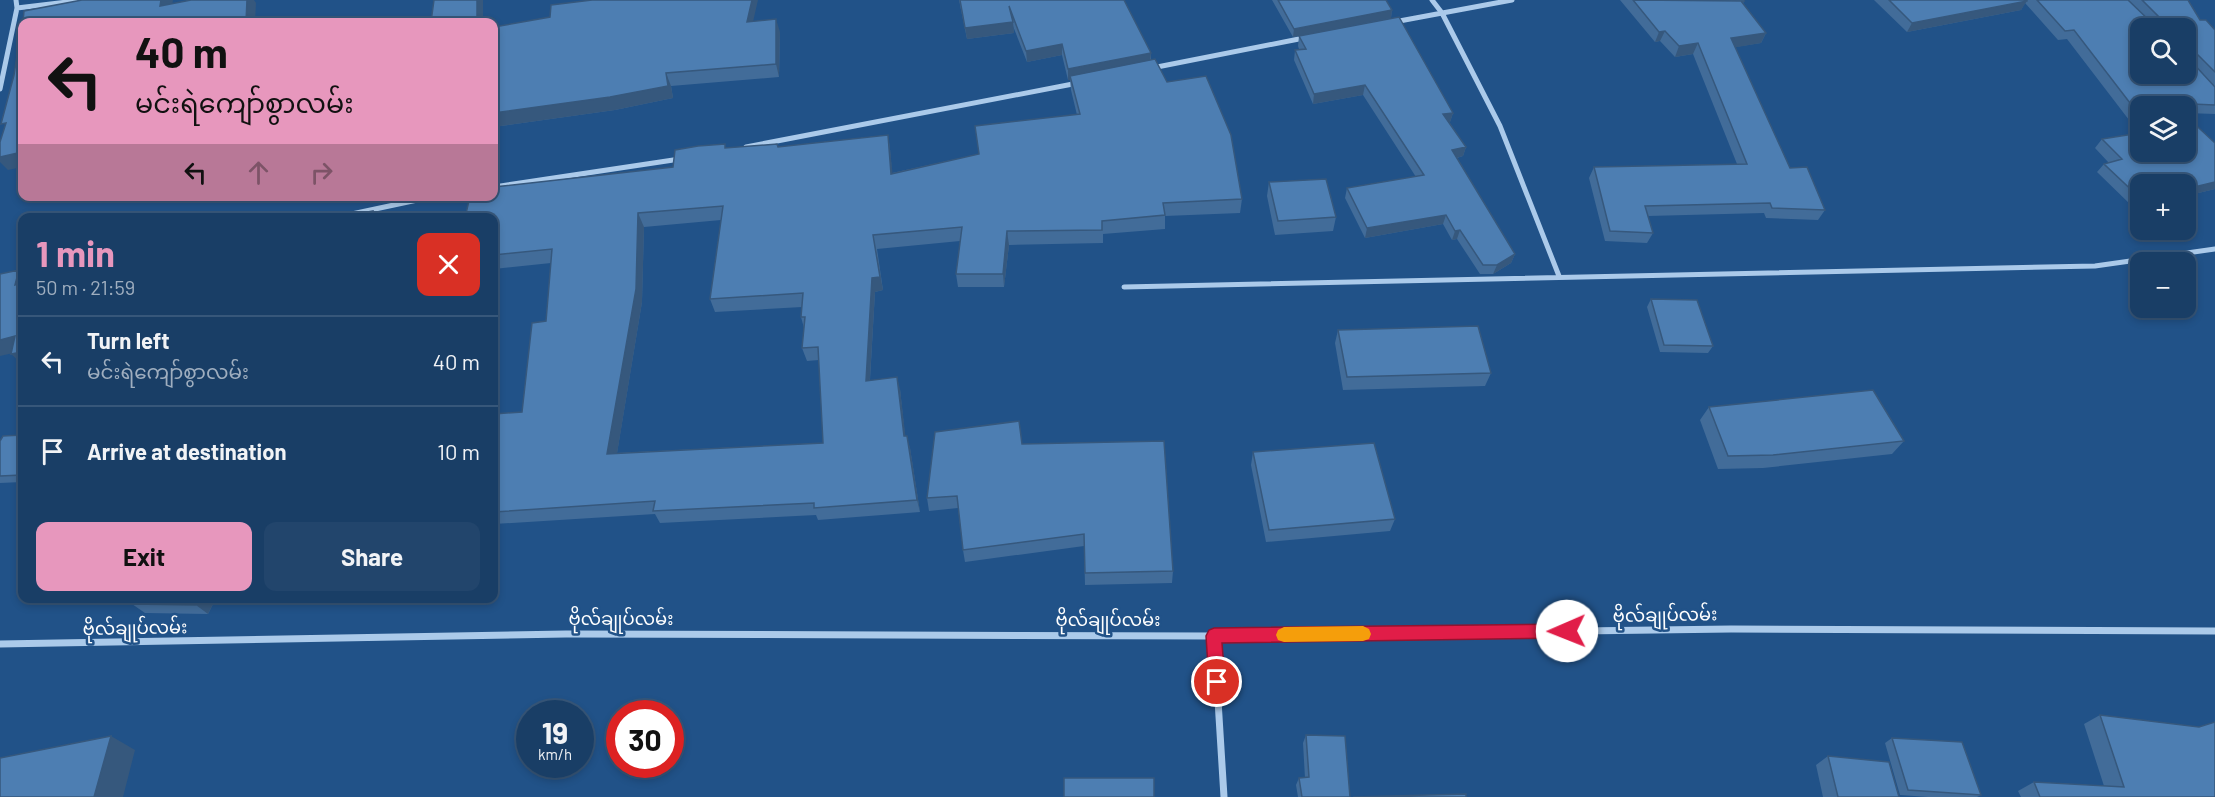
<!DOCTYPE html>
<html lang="en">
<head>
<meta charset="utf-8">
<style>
  :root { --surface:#193e66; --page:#22456c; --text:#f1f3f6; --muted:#9faebf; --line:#37577a; --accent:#e797bd }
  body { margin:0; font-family:Barlow,"Noto Sans Myanmar",sans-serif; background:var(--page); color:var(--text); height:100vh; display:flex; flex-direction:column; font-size:22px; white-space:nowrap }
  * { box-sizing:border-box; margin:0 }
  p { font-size:20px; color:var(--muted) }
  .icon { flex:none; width:33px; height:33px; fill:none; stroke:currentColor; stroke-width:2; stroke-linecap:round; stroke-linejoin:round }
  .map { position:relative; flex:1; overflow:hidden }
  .side { position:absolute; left:18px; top:213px; width:480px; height:390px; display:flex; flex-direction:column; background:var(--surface); border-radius:12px; box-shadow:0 3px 9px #0003,0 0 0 2px var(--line) }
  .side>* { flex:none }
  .hud { position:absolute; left:18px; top:18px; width:480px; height:183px; border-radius:12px; box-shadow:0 3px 9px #0003,0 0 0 2px var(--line); background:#e797bd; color:#111; overflow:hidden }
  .controls { position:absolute; left:2130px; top:18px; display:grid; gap:12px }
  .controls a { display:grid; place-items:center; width:66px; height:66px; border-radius:12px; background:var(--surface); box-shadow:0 3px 9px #0003,0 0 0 2px var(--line); font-size:30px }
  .speed { position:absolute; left:516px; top:700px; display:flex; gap:12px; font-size:30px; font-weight:700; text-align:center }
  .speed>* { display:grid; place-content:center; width:78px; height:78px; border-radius:50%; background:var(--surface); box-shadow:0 3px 9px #0003,0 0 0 2px var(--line); line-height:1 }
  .speed small { font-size:15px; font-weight:400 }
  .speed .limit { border:9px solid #d22; background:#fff; color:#111 }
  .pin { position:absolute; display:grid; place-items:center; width:51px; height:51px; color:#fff; margin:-26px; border:3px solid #fff; border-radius:50%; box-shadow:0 2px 6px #0007 }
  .me { position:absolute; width:66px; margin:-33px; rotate:269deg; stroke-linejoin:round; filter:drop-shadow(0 0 4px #0008) }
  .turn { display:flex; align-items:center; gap:21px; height:126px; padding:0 18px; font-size:27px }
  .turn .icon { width:78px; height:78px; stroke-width:2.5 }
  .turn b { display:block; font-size:42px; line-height:51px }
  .lanes { display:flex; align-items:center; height:57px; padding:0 18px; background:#0003; justify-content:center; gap:30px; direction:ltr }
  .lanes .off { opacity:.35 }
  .round { display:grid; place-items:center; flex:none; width:63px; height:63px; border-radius:12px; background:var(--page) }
  .overview { display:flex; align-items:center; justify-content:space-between; height:102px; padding:0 18px }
  h1 { font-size:36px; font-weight:700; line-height:45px; color:var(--accent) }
  .button { display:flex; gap:12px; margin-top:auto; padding:12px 18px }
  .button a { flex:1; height:69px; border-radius:12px; background:var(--accent); color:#111; font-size:24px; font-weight:700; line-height:69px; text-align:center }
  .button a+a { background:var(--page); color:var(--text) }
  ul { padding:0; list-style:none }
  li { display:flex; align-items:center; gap:18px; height:90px; padding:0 18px; border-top:2px solid var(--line) }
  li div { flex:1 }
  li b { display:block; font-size:22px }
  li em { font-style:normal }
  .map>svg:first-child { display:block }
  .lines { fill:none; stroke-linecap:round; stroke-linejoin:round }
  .minor-far1 { stroke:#abcaea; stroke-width:5 }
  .minor { stroke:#abcaea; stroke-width:7 }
  .wall { fill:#426c99; fill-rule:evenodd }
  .shaded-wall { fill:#36587d }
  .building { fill:#4d7eb2; stroke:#36587d; stroke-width:1.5; fill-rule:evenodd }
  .route { fill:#e11d48; stroke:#92132f; stroke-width:1.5 }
  .slow { fill:#f59e0b }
  .labels { text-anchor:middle; stroke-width:5; stroke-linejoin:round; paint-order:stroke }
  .street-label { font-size:18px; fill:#fff; stroke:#215288 }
</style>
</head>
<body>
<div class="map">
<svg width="2215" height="797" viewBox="0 0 2215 797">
  <rect width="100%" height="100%" fill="#215288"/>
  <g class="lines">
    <path class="minor-far1" d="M1432,0L1442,13L1500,126L1559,276
      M17,8L84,0
      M1394,22L1512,0
      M1152,68L1304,38
      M0,89L17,8L16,0
      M746,147L1078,83
      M494,187L680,159
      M333,218L436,196
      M1124,287L2095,266L2215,249"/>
    <path class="minor" d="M1214,636L1224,797
      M0,644L566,634L1214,636L1731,629L2215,631"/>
  </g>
  <path class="wall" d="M959,0H1124L1151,53V60L1167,82L1242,199L1240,213L1165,216V229L1103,234V243L1009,245L1004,287H958L956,274L960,241L877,249L883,290L875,292L870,380L900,389L905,436L910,448L920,512L818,520L816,515L660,523L655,514L494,524V414L522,412L546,321L551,263L494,269V218L673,167L727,148L778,147L888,135L890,149L892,173L979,154L1077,115L1071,90L1070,80H1068L1062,55L1027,62L1013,26L1014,33L967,39ZM721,220L710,299L715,312L802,307L801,317L804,328L802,348L807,361L819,360L823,443L617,453L642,302L644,227Z
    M1272,0H1386L1392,10L1391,18L1293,37Z
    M1620,0H1744L1743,4L1766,33L1761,43L1735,47L1790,168L1825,210L1818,220L1766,218L1764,213L1648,216L1653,233L1647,243L1605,241L1589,178L1594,167L1737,164L1693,54L1675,57L1660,41L1655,42Z
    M1874,0H2188L2200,20L2215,30V114L2186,113V106H2140V152L2215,143V189L2186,196V184H2140V206L2133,207L2097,172L2104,164L2109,163L2095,148L2102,139L2139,133L2067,39L2058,40L2025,3L2021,10L1907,32Z
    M753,21L780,32L779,77L671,86L673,98L615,110L494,127V27Z
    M1299,36L1453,113L1450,122H1449L1466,147L1463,156L1457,158L1515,254L1511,263L1493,274H1480L1457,239L1452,240L1443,224L1365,238L1345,198L1347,188L1416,177L1363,95L1313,104L1294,60L1295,50L1299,49L1298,46Z
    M1269,182L1336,217L1333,231L1275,235L1267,196Z
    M1651,299L1713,346L1708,353L1660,352L1647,307Z
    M1338,330L1491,373L1485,386L1343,390L1335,343Z
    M1709,407L1904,441L1892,454L1763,468L1718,469L1700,420Z
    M22,435V482L0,483V441Z
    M1022,444L1173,571L1172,583L1085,585L1084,546L965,562L963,550L958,508L929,511L927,498Z
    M1253,452L1395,519L1390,531L1266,542L1251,465Z
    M216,598L208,614L145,613L132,604Z
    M2100,715L2215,797H2021L2018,791L2034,782L2104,786L2084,724Z
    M1306,735L1350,797H1298L1296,785L1299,778H1305L1303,743Z
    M1892,738L1981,795L1977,797H1928L1900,795L1885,743Z
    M1828,756L1899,797H1823L1816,765Z"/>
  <path class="shaded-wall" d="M161,0H173L170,19L160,6Z
    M247,0H254L256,3L255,22H246Z
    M477,0H483V22H477Z
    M752,0H758L750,35L747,22Z
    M2027,1L2021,10L1907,32L1912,23Z
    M1392,10L1391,18L1293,37L1294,29Z
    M776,19L780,32L779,77L776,64Z
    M1013,22L1014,33L967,39L965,28Z
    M1665,31L1660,41L1655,42L1659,32Z
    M1766,33L1761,43L1726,49L1731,38Z
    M1698,43L1693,54L1675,57L1679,46Z
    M1062,44V55L1027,62L1026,51Z
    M1151,53L1150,64L1070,76V80H1068V69Z
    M666,73L671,86L673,98L615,110L494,127V113Z
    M1365,85L1363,95L1313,104L1314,94Z
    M1453,113L1450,122L1440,124L1443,114Z
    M888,135L890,149L894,187L891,174Z
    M1466,147L1463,156L1449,160L1452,150Z
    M22,152V167L8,170L0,162V157Z
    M2215,182V189L2186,196V189Z
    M2140,199V206L2133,207Z
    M373,211L377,218H372Z
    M638,213L644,227L642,302L615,466L607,454Z
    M1446,215L1443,224L1365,238L1367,228Z
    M1460,230L1457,239L1452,240L1455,231Z
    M1007,231L1009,245L1004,287L1003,274Z
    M873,235L883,290L875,292L869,394L866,381Z
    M1515,254L1511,263L1493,274L1497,265Z
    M19,270L22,274V291L15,285Z
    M15,336L22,351L0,356V340Z
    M22,352V364L11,354Z
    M897,377L900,389L907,449L904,436Z
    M907,436L910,448L920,512L917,500Z
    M199,598H216L208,614L196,605Z
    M111,736L135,750L123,797H94Z"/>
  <path class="building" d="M82,0H161L160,6L191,0H247L246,22H23L24,11Z
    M434,0H477V22H431Z
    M592,0H752L747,22L776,19V64L666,73L668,86L610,97L494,113V27L550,17L551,5Z
    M960,0H1124L1151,53L1068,69L1062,44L1026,51L1009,6L1013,22L965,28Z
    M1278,0H1386L1392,10L1294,29Z
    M1633,0L1745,1H1741L1766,33L1731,38L1790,168L1807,167L1825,210L1772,208L1770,203L1645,206L1653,233L1610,231L1594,167L1747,164L1698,43L1679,46L1665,31L1659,32Z
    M1889,0H2027V1L1912,23Z
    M2037,0H2128L2152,23L2157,24L2160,18L2142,0H2188L2200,20H2206L2215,30V72L2197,54H2190V60L2215,87V105L2170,103L2174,106H2140V116L2074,30L2065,31ZM2140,28H2186V74H2140Z
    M1399,17L1453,113L1443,114L1466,147L1452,150L1515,254L1497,265H1483L1460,230L1455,231L1446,215L1367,228L1347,188L1424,175L1365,85L1314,94L1295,50L1306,49L1299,36Z
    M22,23V152L0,157V142L6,123L1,124L14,75Z
    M1155,59L1167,82L1206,76L1231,135L1242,199L1163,203L1165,215L1102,221V230L1007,231L1003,274H956L962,227L873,235L880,277L872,278L866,381L897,377L904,436H907L917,500L814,508V503L653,511L655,501L494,512V414L522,412L532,323L546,321L552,249L494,255V218H465L470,196H494V187L673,167L675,150L698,146L725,144V148L777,144L778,147L888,135L891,174L979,154L975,126L1080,114L1070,76ZM723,206L710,299L803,293L801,317H805L802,348L818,347L823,443L607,454L636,289L638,213Z
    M2186,116L2215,143V182L2186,189V184H2140V198L2104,164L2122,159L2102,139L2140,133V152H2186Z
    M1326,179L1336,217L1278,221L1269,182Z
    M373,211L372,218H336Z
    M19,270L15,285L22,283V352L11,354L15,336L0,340V274Z
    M1651,299L1697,300L1713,346L1664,345Z
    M1478,326L1491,373L1347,377L1338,330Z
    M1873,390L1904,441L1773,455L1728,456L1709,407Z
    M1019,421L1022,444L1164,441L1173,571L1085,573L1084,534L963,550L957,496L927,498L935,432Z
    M22,435V475L0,476V441L3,436Z
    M1374,443L1395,519L1269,530L1253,452Z
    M135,598H199L196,605L132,604Z
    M2100,715L2199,727L2215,722V797H2040L2034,782L2124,787Z
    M1306,735L1345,736L1350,797H1302L1299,778L1309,777Z
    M111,736L94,797H0V758Z
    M1892,738L1962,742L1981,795L1908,790Z
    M1828,756L1889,762L1899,797H1838Z
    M1064,778H1154V797H1064Z
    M1466,794V797H1353Z"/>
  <path class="route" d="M1567,624L1572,626L1574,631L1572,636L1567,638L1222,643L1225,682L1223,687L1217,689L1211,687L1209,682L1206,636L1209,630L1214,628Z"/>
  <path class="slow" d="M1363,626L1369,629L1371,634L1369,639L1363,641L1284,642L1278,640L1276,635L1278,630L1284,627Z"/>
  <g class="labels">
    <g class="street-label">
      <text transform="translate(1665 615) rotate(-1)" y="6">ဗိုလ်ချုပ်လမ်း</text>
      <text x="621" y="625">ဗိုလ်ချုပ်လမ်း</text>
      <text x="1108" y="626">ဗိုလ်ချုပ်လမ်း</text>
      <text transform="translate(135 628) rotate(-1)" y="6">ဗိုလ်ချုပ်လမ်း</text>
    </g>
  </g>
</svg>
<div class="controls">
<a><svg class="icon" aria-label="search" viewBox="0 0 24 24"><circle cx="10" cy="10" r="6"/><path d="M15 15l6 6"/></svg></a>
<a><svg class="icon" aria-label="layers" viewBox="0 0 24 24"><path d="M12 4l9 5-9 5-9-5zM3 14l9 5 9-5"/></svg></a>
<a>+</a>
<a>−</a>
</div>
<div class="speed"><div>19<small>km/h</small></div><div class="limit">30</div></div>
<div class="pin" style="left:1217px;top:682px;background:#d93025"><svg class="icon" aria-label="arrive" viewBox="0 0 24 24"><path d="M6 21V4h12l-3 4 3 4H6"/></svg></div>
<svg class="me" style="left:1567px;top:631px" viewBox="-20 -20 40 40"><circle r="19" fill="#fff"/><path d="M0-13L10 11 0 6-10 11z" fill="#e11d48"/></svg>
<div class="hud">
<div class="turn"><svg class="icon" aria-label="left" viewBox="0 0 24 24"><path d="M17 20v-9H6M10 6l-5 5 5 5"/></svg><div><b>40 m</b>မင်းရဲကျော်စွာလမ်း</div></div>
<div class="lanes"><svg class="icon" aria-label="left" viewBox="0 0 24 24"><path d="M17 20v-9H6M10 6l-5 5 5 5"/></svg><svg class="icon off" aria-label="ahead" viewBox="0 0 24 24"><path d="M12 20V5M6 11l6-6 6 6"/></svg><svg class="icon off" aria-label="right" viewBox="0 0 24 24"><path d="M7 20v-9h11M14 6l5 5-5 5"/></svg></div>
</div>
<section class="side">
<div class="overview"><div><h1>1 min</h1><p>50 m · 21:59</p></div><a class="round" style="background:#d93025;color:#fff"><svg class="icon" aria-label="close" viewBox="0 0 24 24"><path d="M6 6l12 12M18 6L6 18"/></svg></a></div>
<ul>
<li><svg class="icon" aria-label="left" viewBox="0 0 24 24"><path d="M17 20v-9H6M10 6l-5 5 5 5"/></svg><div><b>Turn left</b><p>မင်းရဲကျော်စွာလမ်း</p></div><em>40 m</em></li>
<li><svg class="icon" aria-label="arrive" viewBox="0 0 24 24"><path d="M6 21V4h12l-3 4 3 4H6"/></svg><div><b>Arrive at destination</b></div><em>10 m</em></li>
</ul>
<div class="button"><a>Exit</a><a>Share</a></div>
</section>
</div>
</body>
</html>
